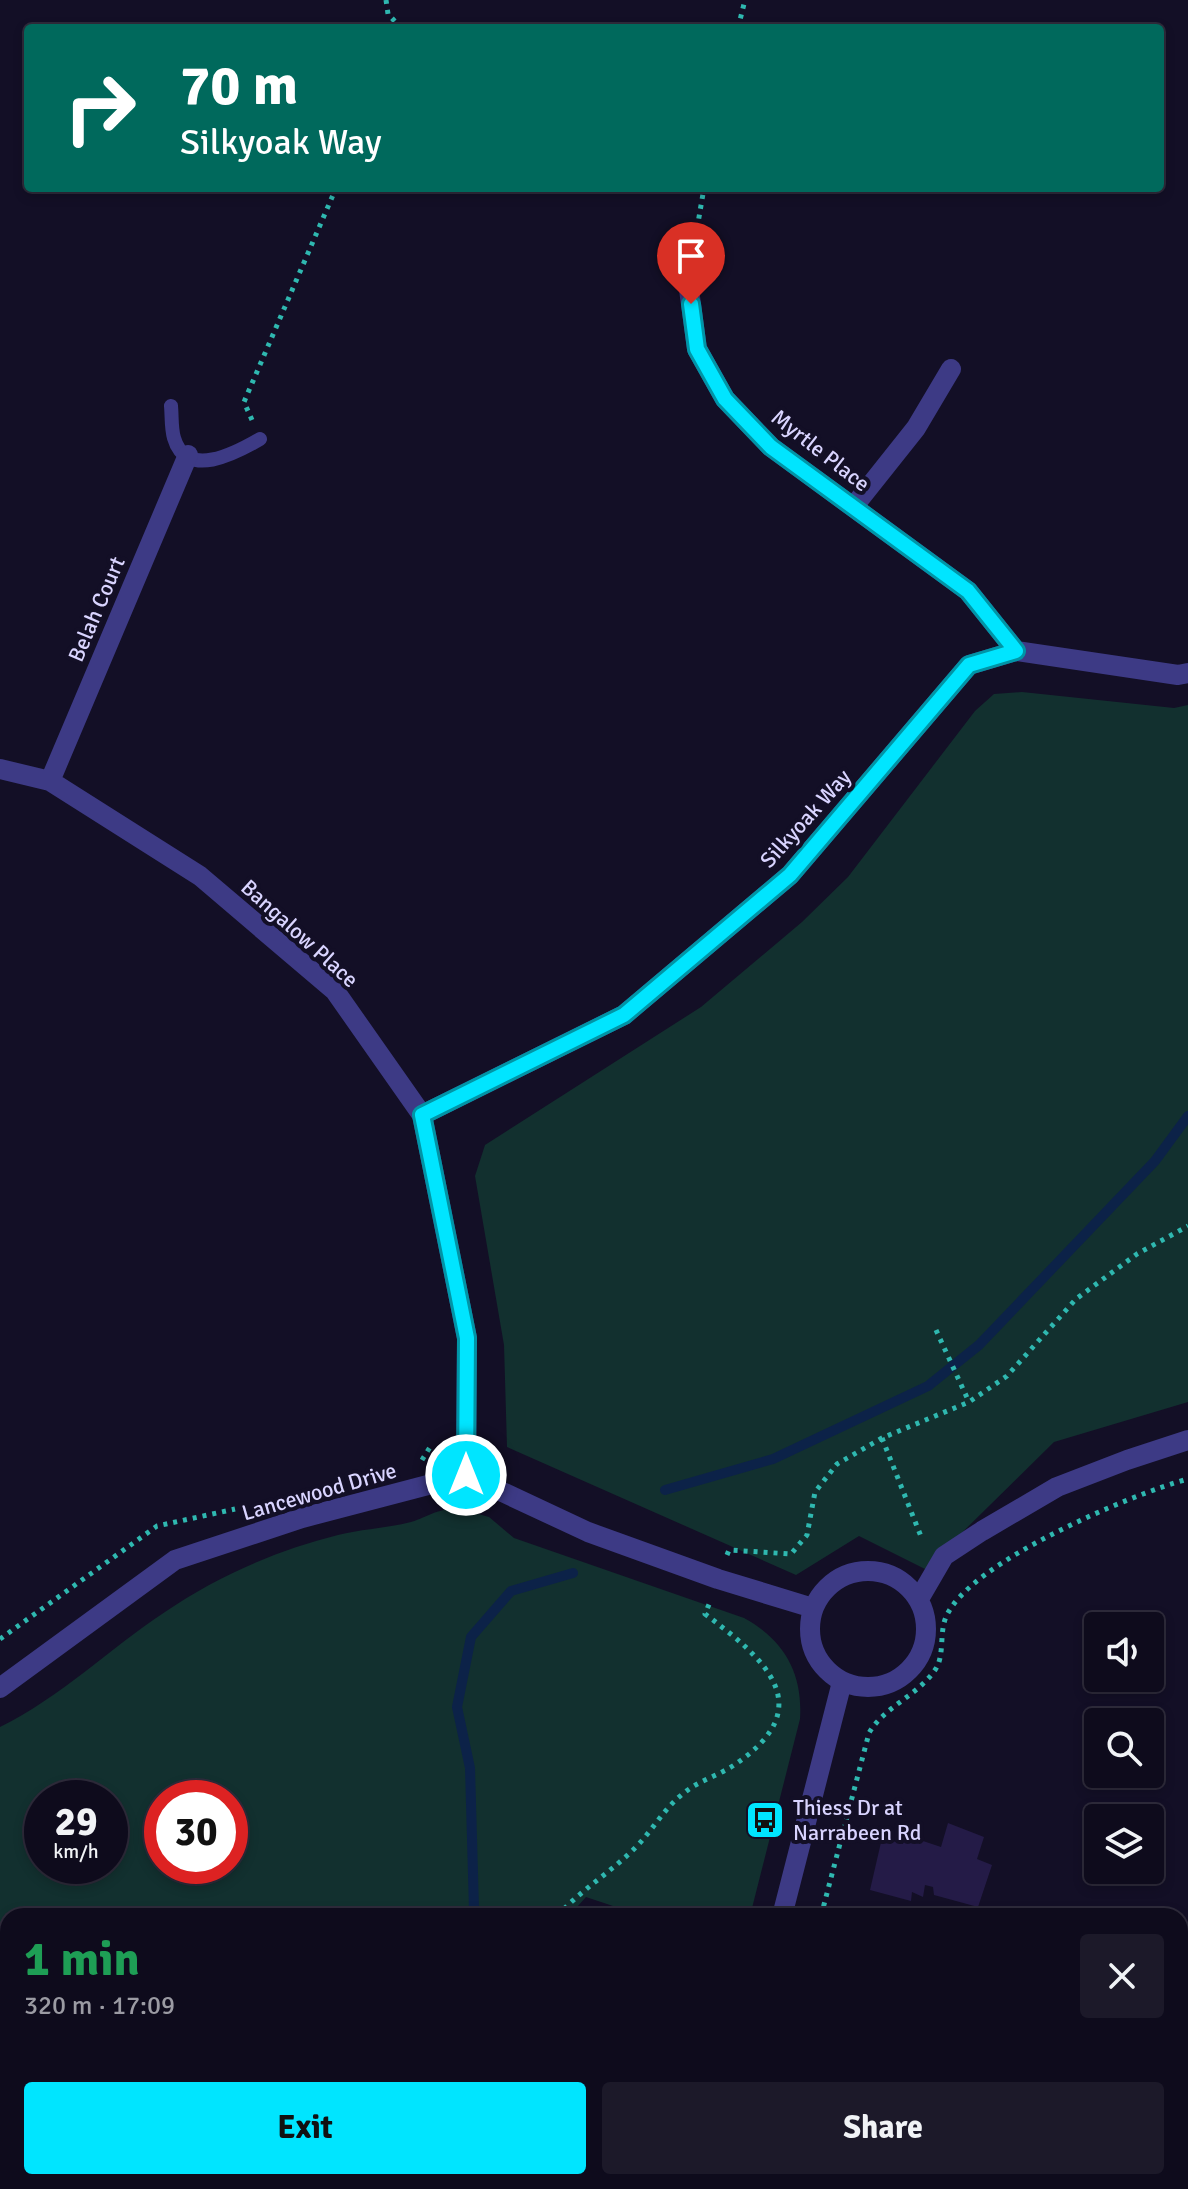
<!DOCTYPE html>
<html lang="en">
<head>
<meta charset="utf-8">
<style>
  :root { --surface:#0e0b1c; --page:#1c1929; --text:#f1f3f6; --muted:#9b9ba3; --line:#2e2b3b; --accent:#00e5ff }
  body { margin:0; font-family:Signika,sans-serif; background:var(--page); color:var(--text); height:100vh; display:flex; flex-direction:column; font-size:30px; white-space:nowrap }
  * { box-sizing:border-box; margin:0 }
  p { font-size:26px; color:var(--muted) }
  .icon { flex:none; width:44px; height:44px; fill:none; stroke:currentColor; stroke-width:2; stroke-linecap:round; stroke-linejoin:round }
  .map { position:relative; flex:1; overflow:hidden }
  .drawer { position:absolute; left:0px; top:1908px; width:1188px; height:282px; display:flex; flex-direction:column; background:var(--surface); border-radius:24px 24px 0 0; box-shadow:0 4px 12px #0003,0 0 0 2px var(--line) }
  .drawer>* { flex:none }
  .guide { position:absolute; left:24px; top:24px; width:1140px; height:168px; border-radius:8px; box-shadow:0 4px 12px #0003,0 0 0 2px var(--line); background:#00695c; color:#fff; overflow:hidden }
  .buttons { position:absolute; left:1084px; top:1612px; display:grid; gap:16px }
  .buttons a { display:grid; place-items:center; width:80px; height:80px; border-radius:8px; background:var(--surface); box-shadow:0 4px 12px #0003,0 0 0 2px var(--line); font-size:40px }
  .speed { position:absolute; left:24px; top:1780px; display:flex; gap:16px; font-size:40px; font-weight:700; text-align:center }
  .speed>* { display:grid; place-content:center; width:104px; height:104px; border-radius:50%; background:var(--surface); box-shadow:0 4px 12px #0003,0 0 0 2px var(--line); line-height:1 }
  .speed small { font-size:20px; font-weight:400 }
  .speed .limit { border:12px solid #d22; background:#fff; color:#111 }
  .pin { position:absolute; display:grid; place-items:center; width:68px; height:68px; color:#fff; margin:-82px -34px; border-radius:50% 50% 50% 0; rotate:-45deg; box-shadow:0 0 8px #0007 }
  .pin .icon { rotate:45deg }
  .me { position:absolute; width:88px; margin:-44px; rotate:0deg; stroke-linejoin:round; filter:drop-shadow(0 0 6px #0008) }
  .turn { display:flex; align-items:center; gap:28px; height:168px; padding:0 24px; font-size:36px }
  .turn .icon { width:104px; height:104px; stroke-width:2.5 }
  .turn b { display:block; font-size:56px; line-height:68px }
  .round { display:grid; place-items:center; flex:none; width:84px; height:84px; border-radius:8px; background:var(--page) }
  .headline { display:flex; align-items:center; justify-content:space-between; height:136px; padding:0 24px }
  h1 { font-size:48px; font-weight:700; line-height:60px; color:#1e9e55 }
  .cta { display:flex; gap:16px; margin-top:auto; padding:16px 24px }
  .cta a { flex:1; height:92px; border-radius:8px; background:var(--accent); color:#111; font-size:32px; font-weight:700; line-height:92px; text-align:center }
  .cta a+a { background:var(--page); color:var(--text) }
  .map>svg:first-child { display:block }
  .green { fill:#12302f; fill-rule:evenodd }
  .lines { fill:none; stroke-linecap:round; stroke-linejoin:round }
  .stream { stroke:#0c2248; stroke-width:10 }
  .building { fill:#241b47 }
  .path { stroke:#2fb8b0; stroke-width:5; stroke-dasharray:4 6; stroke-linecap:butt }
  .service { stroke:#3d3a85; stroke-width:14 }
  .minor { stroke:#3d3a85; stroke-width:20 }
  .tertiary { stroke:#3d3a85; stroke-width:20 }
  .route-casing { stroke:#0095a6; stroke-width:20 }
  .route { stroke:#00e5ff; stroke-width:14 }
  .labels { text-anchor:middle; stroke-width:8; stroke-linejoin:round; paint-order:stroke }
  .street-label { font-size:22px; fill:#d9d4ff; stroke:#130f26 }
  .poi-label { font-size:22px; fill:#d9d4ff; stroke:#130f26; text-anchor:start }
</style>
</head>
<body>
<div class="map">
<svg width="1188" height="2189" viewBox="0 0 1188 2189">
  <rect width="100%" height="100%" fill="#130f26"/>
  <path class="green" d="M1022,692L1174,708L1188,705V1402L1054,1442L925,1569L859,1536L796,1575L507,1447L504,1345L475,1176L485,1145L701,1007L802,922L848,877L975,711L994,694Z
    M457,1508L489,1517L514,1538L744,1618C784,1640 803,1673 800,1719L750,1916H643L586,1897L569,1916H8V2153L0,2155V1727C61,1697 109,1649 165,1612C217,1576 278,1550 338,1535C362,1529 388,1528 411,1522C430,1516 434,1510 457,1508ZM42,1798H110V1866H42ZM162,1798H230V1866H162Z"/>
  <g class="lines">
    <path class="stream" d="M665,1490L773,1459L928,1386L979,1345L1155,1161L1188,1116
      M470,1916L474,1909L470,1768L457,1707L471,1637L511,1591L573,1573
      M0,2060L8,2059"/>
  </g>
  <path class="building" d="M948,1823L984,1837L977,1859L992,1865L978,1907L934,1895L933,1887L925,1885L923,1897L912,1892L911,1901L870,1890L882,1838L903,1844L905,1835L941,1847Z"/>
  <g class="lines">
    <path class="path" d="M386,0L388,14L401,28
      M738,28L745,0
      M692,258L704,188
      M252,420L244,402L336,188
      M936,1330L969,1402
      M882,1438L922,1539
      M422,1460L432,1444
      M727,1555L729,1550L791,1554L807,1535L815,1492L837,1464L882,1438L969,1402L1007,1376L1076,1299L1137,1254L1188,1226
      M0,1639L157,1526L235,1509
      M557,1916C581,1890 611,1872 635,1848C653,1830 664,1808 684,1793C699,1780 721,1775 737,1763C821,1705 762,1657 705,1614L710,1602
      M821,1916L869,1733C884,1707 917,1696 935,1670C945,1656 939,1633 946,1617C969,1562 1132,1494 1188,1479
      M0,2137L8,2136
      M666,2189L672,2182"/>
    <path class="service" d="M171,406C172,416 171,428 174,438C186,480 236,453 260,439"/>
    <path class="minor" d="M688,282L697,349L725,399L771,447L968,591L1016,651
      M854,506L916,428L951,369
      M0,769L50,781L200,876L335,991L422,1115L467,1338L466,1475
      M50,781L188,455
      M422,1115L624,1015L790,875L969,665L1016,651L1178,675L1188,673
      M909,2182L915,2189"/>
    <path class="tertiary" d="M810 1629a58 58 0 1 1 116 0a58 58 0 1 1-116 0Z
      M919,1599L944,1556L982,1531L1057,1487L1127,1460L1188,1440
      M0,1688L175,1560L302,1518L466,1475L588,1532L718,1579L813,1608
      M782,1916L842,1682
      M613,2189L622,2182"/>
  </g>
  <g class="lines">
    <defs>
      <path id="route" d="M466,1475L467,1338L422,1115L624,1015L790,875L969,665L1016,651L968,591L771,447L725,399L697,349L691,304"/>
    </defs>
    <use href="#route" class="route-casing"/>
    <use href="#route" class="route"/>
  </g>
  <defs>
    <symbol id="bus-square" viewBox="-11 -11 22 22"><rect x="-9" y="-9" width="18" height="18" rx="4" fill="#00e5ff" stroke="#130f26"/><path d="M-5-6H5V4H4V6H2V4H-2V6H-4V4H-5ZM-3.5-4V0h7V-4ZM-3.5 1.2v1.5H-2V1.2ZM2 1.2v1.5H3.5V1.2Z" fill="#111"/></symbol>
  </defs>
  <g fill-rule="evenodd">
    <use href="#bus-square" x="743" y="1798" width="44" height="44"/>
  </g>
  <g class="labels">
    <g class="street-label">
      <text transform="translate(821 450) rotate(38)" y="8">Myrtle Place</text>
      <text transform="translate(96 609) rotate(-67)" y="8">Belah Court</text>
      <text transform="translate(805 818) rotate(-48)" y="8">Silkyoak Way</text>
      <text transform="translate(300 933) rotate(42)" y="8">Bangalow Place</text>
      <text transform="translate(319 1491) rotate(-16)" y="8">Lancewood Drive</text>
    </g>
    <g class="poi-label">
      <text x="793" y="1815">Thiess Dr at<tspan x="793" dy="25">Narrabeen Rd</tspan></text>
    </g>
  </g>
</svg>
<div class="buttons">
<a><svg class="icon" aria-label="sound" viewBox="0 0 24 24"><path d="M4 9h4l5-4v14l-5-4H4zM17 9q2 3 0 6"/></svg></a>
<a><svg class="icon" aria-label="search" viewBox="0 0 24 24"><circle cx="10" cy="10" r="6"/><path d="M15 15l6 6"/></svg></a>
<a><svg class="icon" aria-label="layers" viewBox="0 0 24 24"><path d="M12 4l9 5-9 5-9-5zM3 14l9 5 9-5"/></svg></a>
</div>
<div class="speed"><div>29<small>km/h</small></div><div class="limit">30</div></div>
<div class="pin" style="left:691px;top:304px;background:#d93025"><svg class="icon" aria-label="arrive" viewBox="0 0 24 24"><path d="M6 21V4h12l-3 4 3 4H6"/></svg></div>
<svg class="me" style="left:466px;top:1475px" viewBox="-20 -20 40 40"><circle r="17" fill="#00e5ff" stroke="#fff" stroke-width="3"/><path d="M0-11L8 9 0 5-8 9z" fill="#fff"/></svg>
<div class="guide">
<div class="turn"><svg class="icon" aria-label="right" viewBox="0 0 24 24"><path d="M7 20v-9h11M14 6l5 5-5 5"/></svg><div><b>70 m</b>Silkyoak Way</div></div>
</div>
<section class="drawer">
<div class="headline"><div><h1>1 min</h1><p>320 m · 17:09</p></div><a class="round"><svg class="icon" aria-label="close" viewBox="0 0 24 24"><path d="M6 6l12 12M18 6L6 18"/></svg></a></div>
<div class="cta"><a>Exit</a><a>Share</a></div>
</section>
</div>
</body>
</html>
